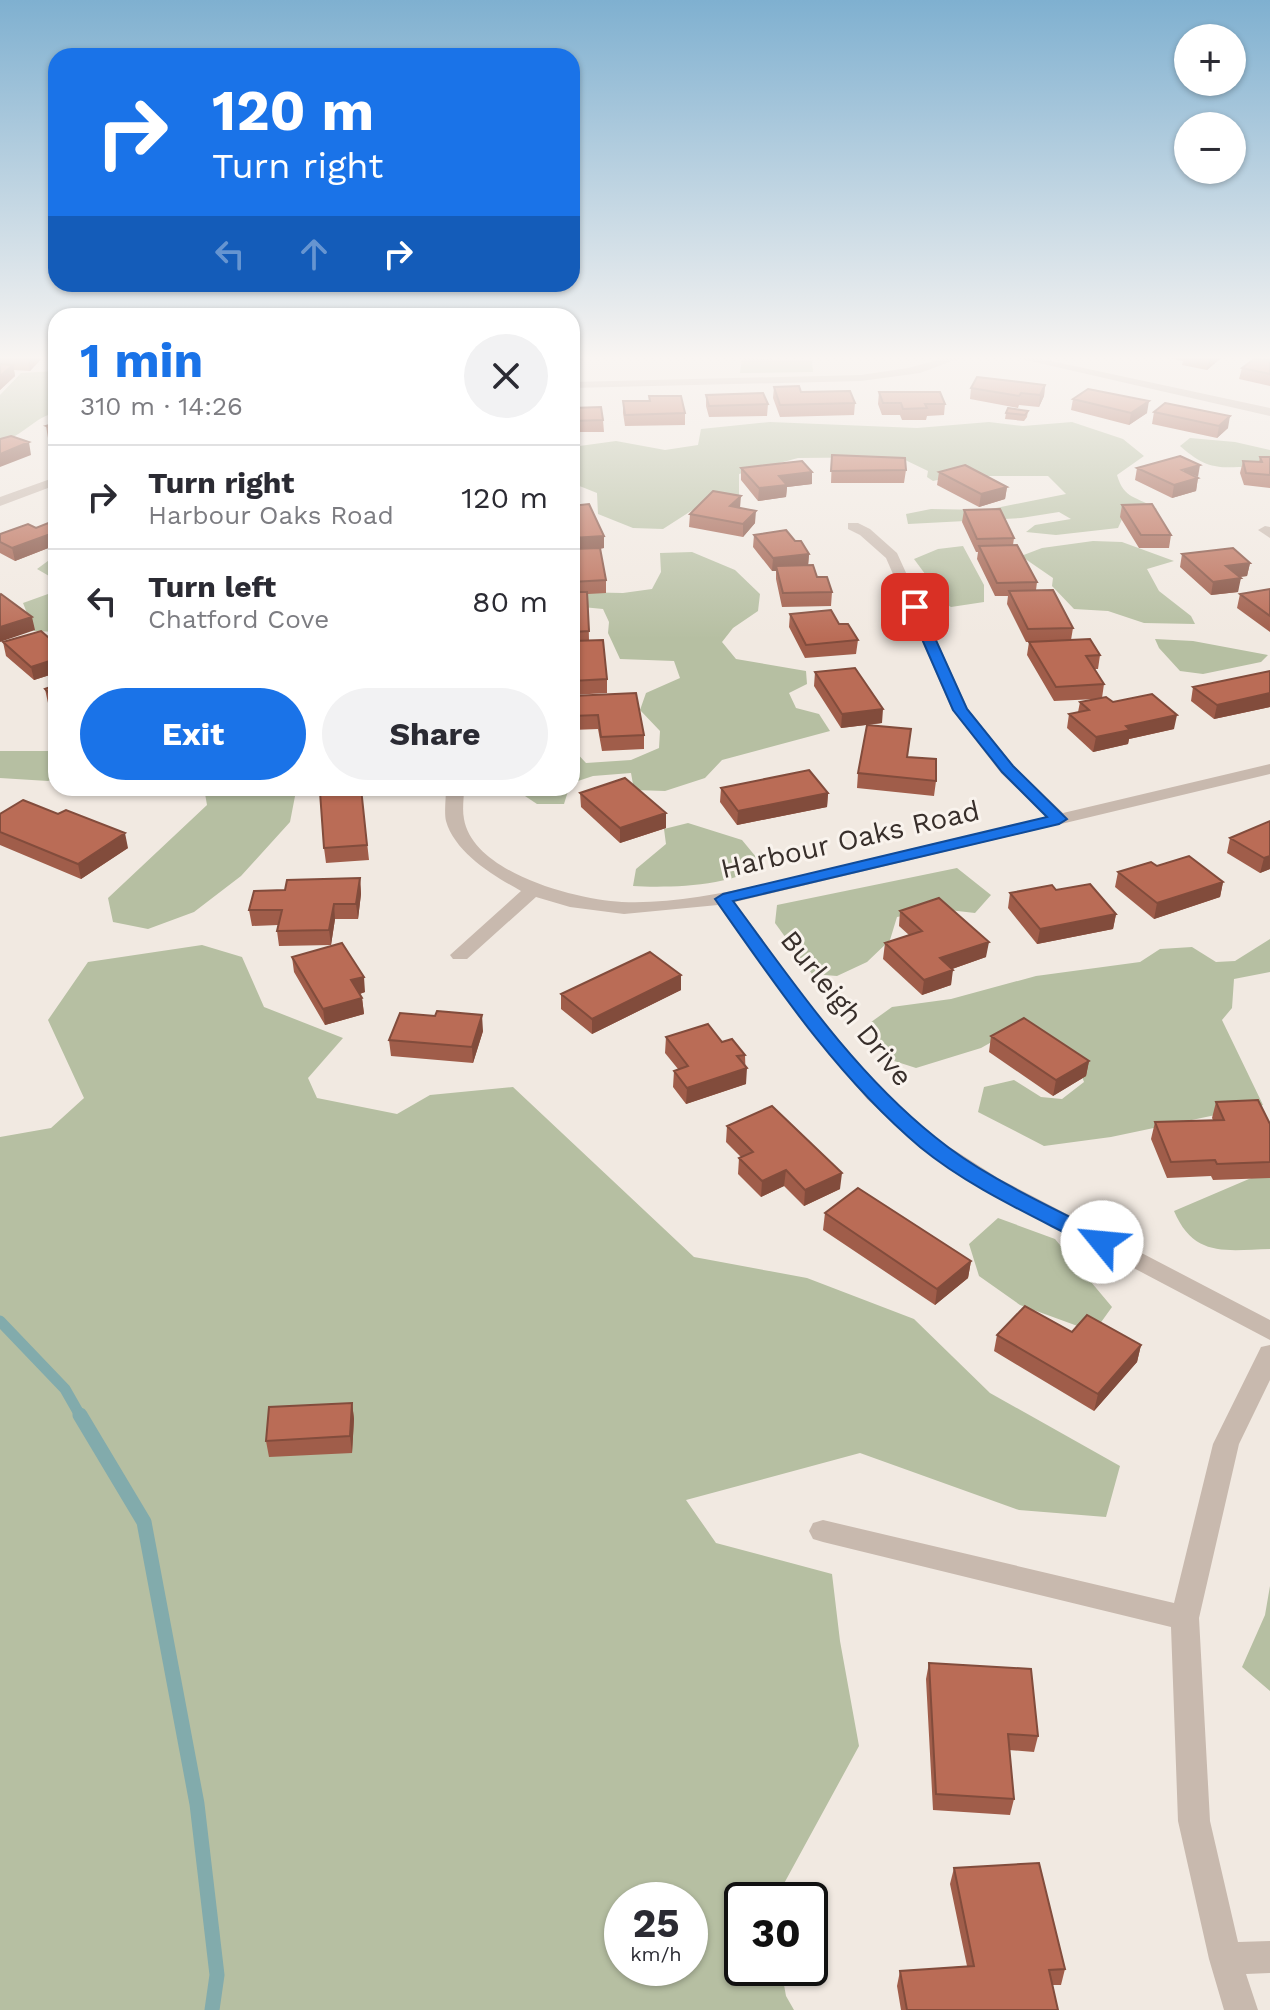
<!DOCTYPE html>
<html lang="en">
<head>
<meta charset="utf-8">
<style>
  :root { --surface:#fff; --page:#f2f2f3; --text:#2b2b33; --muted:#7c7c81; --line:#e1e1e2; --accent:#1a73e8 }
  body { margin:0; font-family:"Work Sans",sans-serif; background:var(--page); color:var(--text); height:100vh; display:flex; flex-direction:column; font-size:30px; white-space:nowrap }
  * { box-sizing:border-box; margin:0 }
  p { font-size:26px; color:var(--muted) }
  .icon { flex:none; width:44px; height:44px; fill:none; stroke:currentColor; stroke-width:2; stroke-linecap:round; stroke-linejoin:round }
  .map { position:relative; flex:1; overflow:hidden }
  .side { position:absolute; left:48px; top:308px; width:532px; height:488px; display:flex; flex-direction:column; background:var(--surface); border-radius:24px; box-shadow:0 2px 6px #0004 }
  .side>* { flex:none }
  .hud { position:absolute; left:48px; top:48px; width:532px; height:244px; border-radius:24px; box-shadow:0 2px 6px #0004; background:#1a73e8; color:#fff; overflow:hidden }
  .buttons { position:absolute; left:1174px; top:24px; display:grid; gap:16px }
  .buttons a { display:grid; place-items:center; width:72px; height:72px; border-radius:50%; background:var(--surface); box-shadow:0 2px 6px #0004; font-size:40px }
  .speed { position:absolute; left:604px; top:1882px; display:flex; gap:16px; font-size:40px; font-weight:700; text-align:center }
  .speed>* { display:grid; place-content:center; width:104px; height:104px; border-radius:50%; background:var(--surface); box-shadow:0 2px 6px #0004; line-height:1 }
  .speed small { font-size:20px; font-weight:400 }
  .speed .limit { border:4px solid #111; border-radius:12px; background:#fff; color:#111 }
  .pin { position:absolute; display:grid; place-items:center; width:68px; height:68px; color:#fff; margin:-34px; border-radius:16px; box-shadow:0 4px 12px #0006 }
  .me { position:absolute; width:88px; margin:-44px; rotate:298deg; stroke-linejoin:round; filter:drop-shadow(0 0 6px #0008) }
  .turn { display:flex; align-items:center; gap:28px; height:168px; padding:0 32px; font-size:36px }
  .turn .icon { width:104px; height:104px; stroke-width:2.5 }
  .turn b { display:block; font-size:56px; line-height:68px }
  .lanes { display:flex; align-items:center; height:76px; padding:0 32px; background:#0003; justify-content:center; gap:40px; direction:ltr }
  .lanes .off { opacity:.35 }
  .round { display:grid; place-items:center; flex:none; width:84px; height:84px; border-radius:42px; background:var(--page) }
  .overview { display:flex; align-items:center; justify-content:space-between; height:136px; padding:0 32px }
  h1 { font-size:48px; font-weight:700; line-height:60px; color:var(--accent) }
  .action { display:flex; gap:16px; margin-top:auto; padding:16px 32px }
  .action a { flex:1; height:92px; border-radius:48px; background:var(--accent); color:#fff; font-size:32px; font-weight:700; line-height:92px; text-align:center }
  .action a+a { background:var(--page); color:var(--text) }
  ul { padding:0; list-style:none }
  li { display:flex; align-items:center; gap:24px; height:104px; padding:0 32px; border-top:2px solid var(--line) }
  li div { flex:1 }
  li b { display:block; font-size:30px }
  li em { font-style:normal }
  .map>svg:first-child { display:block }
  .green { fill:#b6bfa2; fill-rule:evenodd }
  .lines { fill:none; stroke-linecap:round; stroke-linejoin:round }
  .stream-far1 { stroke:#82abac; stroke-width:11 }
  .stream { stroke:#82abac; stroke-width:15 }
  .street { fill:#c8b9ae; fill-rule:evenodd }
  .wall { fill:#a05d4a }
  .shaded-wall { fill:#824c3c }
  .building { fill:#ba6c56; stroke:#824c3c; stroke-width:2 }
  .route { fill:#1a73e8; stroke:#114b97; stroke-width:2 }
  .labels { text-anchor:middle; stroke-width:6; stroke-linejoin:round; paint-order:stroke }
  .street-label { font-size:28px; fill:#382f2b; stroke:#f9f3ed }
</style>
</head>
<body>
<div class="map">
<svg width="1270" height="2010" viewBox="0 0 1270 2010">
  <rect width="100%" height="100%" fill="#f1e9e1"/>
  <path class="green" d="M742,358L812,361L813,372L740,373Z
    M56,371V413C34,416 23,438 0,441V395L21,373Z
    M770,422L917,428L989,422L1023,426L1072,422L1123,439L1144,456L1117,475C1124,500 1137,496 1157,509L1149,514L1123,517L1118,528L1056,535L1026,532L1035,525L1071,519L1059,512L1021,518L908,524L906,514L931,509L986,510L1066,494L1048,476H956L933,481L927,477L928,471L899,457L798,458L739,474V496L722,498L691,511L663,529L633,528L598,514L597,493L572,483V447L616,441L665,450L698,445L701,429Z
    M1190,438L1235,442L1270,450V468C1227,463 1216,478 1180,446Z
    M1093,541L1122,542L1174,561L1147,569L1159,591L1191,616L1195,624L1144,623L1108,611L1074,609L1052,586L1053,578L1021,556L1042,548Z
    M963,546L984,585V602L951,607L937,599L940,581L928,578L914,559L938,549Z
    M692,552L735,570L760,594L758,611L733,628L722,642L736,659L806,671L807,684L789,693L796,708L819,714L830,731L722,760L705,778L665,791L634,790L631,773L593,776L572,783V748L586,763L631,760L659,748L660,731L640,710L646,693L680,678L674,661L620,659L608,633L609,622L603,609L572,606V592L623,593L652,589L661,572L660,553Z
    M56,555V632L34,631L23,603L48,594L56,580L37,569Z
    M1155,639L1193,641L1268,655L1261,662L1203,674L1180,671L1159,648Z
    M0,751H56V778L48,781L0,778Z
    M204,788H294L296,791L290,822L241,876L194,912L148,929L113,922L108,898L207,805Z
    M525,788H569L564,804H537L519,792Z
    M688,823L742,840L761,863C738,887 666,888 633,886L636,869L666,844L664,829Z
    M957,868L991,895L975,913L940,909L897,917L890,940L867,962L837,976L812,974L775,923L777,905Z
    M1270,939V972L1234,979L1232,1008L1222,1020L1263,1105L1111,1137L1044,1146L978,1112L984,1087L1014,1080L1041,1097L1062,1099L1084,1082L1074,1054L1013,1030L981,1048L916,1068L888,1059L867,1025L892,1007L951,999L1036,976L1140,962L1160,949L1192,947L1216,962L1235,961Z
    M202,945L242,957L264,1007L343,1038L308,1078L317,1098L397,1114L430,1095L513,1087L694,1257L807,1278L914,1319L990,1393L1120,1466L1106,1517L1019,1510L860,1453L686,1500L716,1543L832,1574L840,1641L859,1746L775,1900H742V1968H781L786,1996L794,2010H0V1137L51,1128L84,1098L48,1020L88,962ZM622,1900H690V1968H622Z
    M1270,1170V1249C1226,1250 1194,1258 1174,1211Z
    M998,1218L1055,1239L1112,1307L1094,1332L1020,1305L979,1276L969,1244Z
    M1270,1586V1691L1242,1667L1265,1615Z"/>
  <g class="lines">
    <path class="stream-far1" d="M0,1321L65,1389L81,1417"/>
    <path class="stream" d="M80,1415L144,1522L197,1804L217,1975L212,2010"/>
    <path class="street" d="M945,358H960L920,373L861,381L572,388V382L861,375L908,368Z
      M1017,358H1037L1270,408V416Z
      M56,477V485L0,506V497Z
      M848,523H858L870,529L897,553L968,709L1013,765L1063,813L1270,764V774L735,902L813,1009L881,1089L937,1139L998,1178L1270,1320V1340L982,1188L921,1149L867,1099L799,1017L718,905L624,914L570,907L536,897L467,959H453L450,955L521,891C494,876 455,853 446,821C444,812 446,798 446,788H464C464,798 462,809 464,819C473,873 577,900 622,902C683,905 756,886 815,872C892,853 969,835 1047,817L1001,773L952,710L886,558L860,535L848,529Z
      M1265,526L1270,527V538L1258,530Z
      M1270,1345V1380L1239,1444L1199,1618L1210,1821L1238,1942L1270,1941V1973L1246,1974L1258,2010H1224L1209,1959L1178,1821L1171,1627L823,1542L813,1539L809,1531L813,1523L823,1520L1174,1603L1213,1444L1261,1347Z"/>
  </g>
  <path class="wall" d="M0,358H42L30,371L14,370L15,376L0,390Z
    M572,358H584L583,360H572Z
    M1169,358H1221L1207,370L1182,365L1183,361Z
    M1270,360V386L1239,379L1242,368Z
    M1045,385L1044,396L1039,407L1019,405L1018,408L970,399L971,388Z
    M774,387L855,403L854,415L780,417L773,398Z
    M879,392L945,404L944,415L927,416L926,420H902L900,415H882L878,404Z
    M706,395L768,404L767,416L709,417L706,406Z
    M649,396L685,413V425L625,426L623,413V401H649Z
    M1073,399L1147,413L1129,425L1071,410Z
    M572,408L603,420L604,432H572Z
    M1028,411L1027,417L1024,421L1005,419L1006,413Z
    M1154,412L1228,428L1217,438L1152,424Z
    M56,423V441L48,438L46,426Z
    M832,455L906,470L904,483H831Z
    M1260,457H1270V488L1244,485L1240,473L1243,461L1259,462Z
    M741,468L812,472V484L787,487L786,497L758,501L741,480Z
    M1137,468L1198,477L1196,491L1172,498L1135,480Z
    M939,472L1007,487L1005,499L979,507L937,485Z
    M1122,505L1171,535L1169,548H1139L1120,517Z
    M572,506L604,548L600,549L606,580V593L588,594L589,641L607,679V693L572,695Z
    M740,508L755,523L743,537L689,527L690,514Z
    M964,510L1014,538L1013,545L1037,582L1036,590L1073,628L1071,640L1100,655L1098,669H1095L1104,684L1102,698L1174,729L1129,739L1128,744L1093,752L1067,728L1069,714L1078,712L1080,702L1096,699L1054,701L1027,655L1029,642H1026L1007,604L1008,596H995L977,559L978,552H976L962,522Z
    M56,520V545L15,561L0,553V534L36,528Z
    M754,535L795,541L809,554L808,565L817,577L832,592L831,606L782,607L776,579V571H772L753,547Z
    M1182,554L1250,563L1247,576L1239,577L1238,592L1211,595L1180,567Z
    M1270,589V632L1237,608L1240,594Z
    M790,614L839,624L858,640L856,654L805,658L789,627Z
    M3,642L56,644V673L34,680L6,656Z
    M1270,671V707L1214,719L1191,701L1193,687Z
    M815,672L882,723L841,728L814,686Z
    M56,685V711L48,703L45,689Z
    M572,696L644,735V749L602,751L598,729L572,730Z
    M908,757L936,781L934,796L857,788L858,773Z
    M318,788H360L318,790Z
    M361,788L369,860L326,863L324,848Z
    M721,788L828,793L827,807L737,825L720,802Z
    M580,793L666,813V828L620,843L581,807Z
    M0,814L128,848L81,879L0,845Z
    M1270,821V869L1260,873L1227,853L1230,838Z
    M1157,866L1223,882L1220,897L1154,919L1115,887L1118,872Z
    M360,878L361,894L358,919H335L331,945L279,946L277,931L278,925L252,926L249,910L285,890Z
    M1056,890L1116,914L1113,929L1037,944L1008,908L1010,893Z
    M900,911L986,957L952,969L951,985L922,995L883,959L885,943L909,935L899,926Z
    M292,957L365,992L360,994L362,998L364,1014L325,1025L294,972Z
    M681,975V990L592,1034L561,1009V994Z
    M483,1031L473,1063L391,1056L389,1040Z
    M991,1036L1089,1061L1086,1076L1053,1096L989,1052Z
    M666,1037L722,1042L745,1055L746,1084L686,1104L673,1087L674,1071L678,1069L665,1053Z
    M1216,1102L1270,1124V1178L1213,1180L1211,1176L1167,1178L1151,1139L1155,1122L1213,1120L1212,1118Z
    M727,1126L840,1189L804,1206L784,1186L761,1197L738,1174L739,1158L741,1157L726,1142Z
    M825,1213L971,1261L968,1278L935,1305L823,1230Z
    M1072,1332L1141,1345L1137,1362L1094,1411L994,1351L997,1335Z
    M352,1403L354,1419L352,1453L269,1457L266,1441Z
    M929,1663L1038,1736L1034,1752L1009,1750L1014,1799L1010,1815L933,1810L926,1679Z
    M954,1868L1065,1969L1061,1985H1052L1058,2010H901L897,1986L900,1971L967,1966L950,1884Z"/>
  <path class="shaded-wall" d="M29,358H42L30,371L27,359Z
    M1211,358H1221L1207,370L1209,359Z
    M13,365L15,376L0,390V376Z
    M1045,385L1044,396L1039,407L1040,395Z
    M1149,401L1147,413L1129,425L1131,413Z
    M1230,416L1228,428L1217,438L1219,426Z
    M29,442L31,455L0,467V454Z
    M1200,465L1198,477L1182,470Z
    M812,472V484L787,487L786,497L758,501L759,488L779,476Z
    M1198,478L1196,491L1172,498L1174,485Z
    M1007,487L1005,499L979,507L981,494Z
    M741,496L740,508L730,506Z
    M756,511L755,523L743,537V524Z
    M56,532V545L15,561L12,548Z
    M604,536V548L572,551V538Z
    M809,554L808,567L776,566V571H772L773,558Z
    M1250,563L1247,576L1223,579L1226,566Z
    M1241,578L1238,592L1211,595L1213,582Z
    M32,617L35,630L0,642V627Z
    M56,659V673L34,680L31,667Z
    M1270,693V707L1214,719L1217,705Z
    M883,709L882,723L841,728L842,714Z
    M1177,715L1174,729L1129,739L1128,744L1093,752L1096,737L1126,726Z
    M828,793L827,807L737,825L738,811Z
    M666,813V828L620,843V828Z
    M125,833L128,848L81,879L78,864Z
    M1270,856V869L1260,873L1264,858Z
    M360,878L361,894L358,919L356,904Z
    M1223,882L1220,897L1154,919L1157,903Z
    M334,904L335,919L331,945L329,930Z
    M1116,914L1113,929L1037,944L1040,929Z
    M989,942L986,957L938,974L940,958Z
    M953,970L951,985L922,995L924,980Z
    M681,975V990L592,1034V1019Z
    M364,977L365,992L353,996L351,980Z
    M362,998L364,1014L325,1025L323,1009Z
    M482,1015L483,1031L473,1063L472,1047Z
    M1089,1061L1086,1076L1053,1096L1056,1080Z
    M747,1068L746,1084L686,1104L687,1088Z
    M786,1170L784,1186L761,1197L762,1181Z
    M842,1173L840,1189L804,1206L805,1190Z
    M971,1261L968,1278L935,1305L937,1289Z
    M1141,1345L1137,1362L1094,1411L1098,1394Z
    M352,1403L354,1419L352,1453L350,1436Z"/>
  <path class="building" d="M1254,359L1270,360V374L1242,368Z
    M0,364L13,365L0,376Z
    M977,377L1045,385L1040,395L1021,393L1019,396L971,388Z
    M799,386L801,392L850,391L855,403L780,405L774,387Z
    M1088,389L1149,401L1131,413L1073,399Z
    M879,392H940L945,404H925L927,408L903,409L901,403H883Z
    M763,393L768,404L709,406L706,395Z
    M649,396H681L685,413L625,415L623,401H650Z
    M1165,403L1230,416L1219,426L1154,412Z
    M601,407L603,420L572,421V408Z
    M1008,408L1028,411L1025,415L1006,413Z
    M56,423V430L46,426Z
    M11,436L29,442L0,454V439Z
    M832,455L905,458L906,470L831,471Z
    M1180,456L1200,465L1182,470L1198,478L1174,485L1137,468Z
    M1260,457H1270V475L1246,473L1243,461L1262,462Z
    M802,461L812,472L779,476L787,485L759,488L741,468Z
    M965,465L1007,487L981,494L939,472Z
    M713,491L741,496L730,506L756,511L743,524L690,514Z
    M589,504L604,536L572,538V506Z
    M1152,504L1171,535H1141L1122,505Z
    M1000,509L1014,538L977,539L964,510Z
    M56,520V532L12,548L0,542V534L28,524L36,528Z
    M786,530L795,541H801L809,554L773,558L754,535Z
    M1017,545L1037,582L997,583L979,546Z
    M600,548L606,580L572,582V549Z
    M1233,548L1250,563L1226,566L1241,578L1213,582L1182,554Z
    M813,565L817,577H827L832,592L783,593L776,566Z
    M1270,589V616L1240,594Z
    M1053,590L1073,628L1028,629L1009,591Z
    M572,592H587L589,631L572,632Z
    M1,594L32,617L0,627V595Z
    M831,610L839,624H848L858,640L806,645L790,614Z
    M41,631L56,644V659L31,667L3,642Z
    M1090,639L1100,655L1086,656L1104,684L1056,687L1029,642Z
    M603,640L607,679L572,681V641Z
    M855,668L883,709L842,714L815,672Z
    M1270,671V693L1217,705L1193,687Z
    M56,685V700L45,689Z
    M636,693L644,735L601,737L598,715L572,716V696Z
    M1152,694L1177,715L1126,726L1130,730L1096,737L1069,714L1089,710L1080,702L1106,697L1113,702Z
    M867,725L911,729L907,757L936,759V781L858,773Z
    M809,770L828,793L738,811L721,788Z
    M625,778L666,813L620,828L580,793Z
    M361,788L367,845L324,848L320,792Z
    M23,800L58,814L66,810L125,833L78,864L0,832V814Z
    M1270,821V856L1264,858L1230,838Z
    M1189,856L1223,882L1157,903L1118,872L1151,862L1157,866Z
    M360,878L356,904H334L329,930L277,931L282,910H249L254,891L285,890L287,880Z
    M1090,884L1116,914L1040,929L1010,893L1052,885L1056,890Z
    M939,898L989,942L940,958L953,970L924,980L885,943L922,931L900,911Z
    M342,943L364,977L351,980L362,998L323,1009L292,957Z
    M650,952L681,975L592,1019L561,994Z
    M437,1011L482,1015L472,1047L389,1040L400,1013L435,1016Z
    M1024,1018L1089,1061L1056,1080L991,1036Z
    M708,1024L722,1042L732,1039L745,1055L737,1056L747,1068L687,1088L674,1071L688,1066L666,1037Z
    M1258,1100L1270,1124V1162L1217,1164L1215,1160L1171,1162L1155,1122L1224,1120L1216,1102Z
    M772,1106L842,1173L805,1190L786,1170L762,1181L739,1158L753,1152L727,1126Z
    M858,1188L971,1261L937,1289L825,1213Z
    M1025,1306L1072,1332L1087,1315L1141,1345L1098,1394L997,1335Z
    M352,1403L350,1436L266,1441L269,1407Z
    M929,1663L1031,1669L1038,1736L1008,1734L1014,1799L936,1794Z
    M1039,1863L1065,1969L1049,1970L1058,2010H907L900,1971L974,1966L954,1868Z"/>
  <linearGradient id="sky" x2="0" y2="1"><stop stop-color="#7fb0d0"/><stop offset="0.56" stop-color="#f9f5f2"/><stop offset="1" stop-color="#f9f5f2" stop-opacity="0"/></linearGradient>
  <rect width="1270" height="639" fill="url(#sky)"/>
  <path class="route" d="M910,604L921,607L967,709L1013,766L1067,819L1059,824L733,901C795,985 854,1072 935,1137C986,1179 1051,1206 1109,1237L1112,1242L1109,1248H1094C1036,1217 971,1189 920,1147C838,1078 776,986 715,899L723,894L1047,817L1002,772L953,710L908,607Z"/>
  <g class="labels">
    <g class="street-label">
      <text transform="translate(850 839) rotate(-13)" y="10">Harbour Oaks Road</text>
      <text transform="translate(847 1008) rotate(51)" y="10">Burleigh Drive</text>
    </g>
  </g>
</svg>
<div class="buttons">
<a>+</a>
<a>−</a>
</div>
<div class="speed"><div>25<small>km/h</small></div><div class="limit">30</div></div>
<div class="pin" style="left:915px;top:607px;background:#d93025"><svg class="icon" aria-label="arrive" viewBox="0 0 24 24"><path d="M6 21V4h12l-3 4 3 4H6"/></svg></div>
<svg class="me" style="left:1102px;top:1242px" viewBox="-20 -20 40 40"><circle r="19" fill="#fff"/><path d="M0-13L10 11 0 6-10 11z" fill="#1a73e8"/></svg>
<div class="hud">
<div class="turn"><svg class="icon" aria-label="right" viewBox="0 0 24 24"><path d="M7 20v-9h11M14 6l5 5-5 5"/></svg><div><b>120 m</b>Turn right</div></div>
<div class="lanes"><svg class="icon off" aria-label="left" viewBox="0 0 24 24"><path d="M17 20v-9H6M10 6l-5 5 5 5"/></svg><svg class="icon off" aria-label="ahead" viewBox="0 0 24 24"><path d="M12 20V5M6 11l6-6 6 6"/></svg><svg class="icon" aria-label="right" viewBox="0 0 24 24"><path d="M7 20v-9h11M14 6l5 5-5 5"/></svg></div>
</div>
<section class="side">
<div class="overview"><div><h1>1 min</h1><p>310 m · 14:26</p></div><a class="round"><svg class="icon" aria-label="close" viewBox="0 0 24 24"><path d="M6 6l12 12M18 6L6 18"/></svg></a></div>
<ul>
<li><svg class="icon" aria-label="right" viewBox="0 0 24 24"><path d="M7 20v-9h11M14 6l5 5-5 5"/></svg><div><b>Turn right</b><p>Harbour Oaks Road</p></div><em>120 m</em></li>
<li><svg class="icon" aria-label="left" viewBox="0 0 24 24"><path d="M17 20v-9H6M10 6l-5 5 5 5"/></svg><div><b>Turn left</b><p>Chatford Cove</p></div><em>80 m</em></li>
</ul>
<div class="action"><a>Exit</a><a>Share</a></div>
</section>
</div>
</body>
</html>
